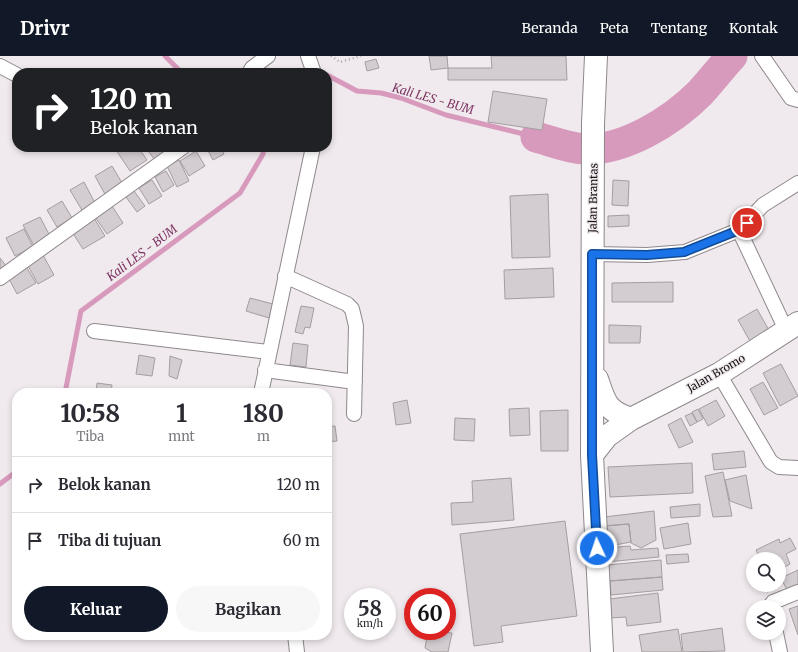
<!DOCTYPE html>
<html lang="id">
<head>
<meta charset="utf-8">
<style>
  :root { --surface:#fff; --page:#f7f7f7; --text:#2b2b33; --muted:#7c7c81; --line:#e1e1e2; --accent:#111827 }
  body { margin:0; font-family:Merriweather,serif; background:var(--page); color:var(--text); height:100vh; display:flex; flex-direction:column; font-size:15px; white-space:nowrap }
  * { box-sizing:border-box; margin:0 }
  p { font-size:13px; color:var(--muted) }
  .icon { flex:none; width:22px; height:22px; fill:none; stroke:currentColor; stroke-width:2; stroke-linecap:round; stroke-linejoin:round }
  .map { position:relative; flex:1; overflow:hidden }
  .panel { position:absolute; left:12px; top:332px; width:320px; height:252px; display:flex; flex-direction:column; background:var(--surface); border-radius:16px; box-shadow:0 2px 6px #0003 }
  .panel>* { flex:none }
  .top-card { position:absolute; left:12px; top:12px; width:320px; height:84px; border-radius:16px; box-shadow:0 2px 6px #0003; background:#202124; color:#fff; overflow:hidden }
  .controls { position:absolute; left:746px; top:496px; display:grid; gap:8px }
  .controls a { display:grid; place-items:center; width:40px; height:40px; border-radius:50%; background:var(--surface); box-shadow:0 2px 6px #0003; font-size:20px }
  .speed { position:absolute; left:344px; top:532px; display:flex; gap:8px; font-size:20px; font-weight:700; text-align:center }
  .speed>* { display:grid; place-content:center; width:52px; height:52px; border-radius:50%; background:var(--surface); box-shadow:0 2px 6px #0003; line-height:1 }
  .speed small { font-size:10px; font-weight:400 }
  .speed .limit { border:6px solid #d22; background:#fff; color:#111 }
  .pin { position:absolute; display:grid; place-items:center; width:34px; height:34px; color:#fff; margin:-17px; border:2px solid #fff; border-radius:50%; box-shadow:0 1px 4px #0007 }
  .me { position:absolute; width:44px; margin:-22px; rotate:357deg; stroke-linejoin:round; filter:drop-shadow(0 0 3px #0008) }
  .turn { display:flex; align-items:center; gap:14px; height:84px; padding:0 12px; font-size:18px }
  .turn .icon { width:52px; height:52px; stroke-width:2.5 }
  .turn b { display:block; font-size:28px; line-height:34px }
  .eta { display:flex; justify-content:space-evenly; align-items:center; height:68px; text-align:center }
  .eta b { font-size:24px; font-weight:700; line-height:28px }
  .primary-button { display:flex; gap:8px; margin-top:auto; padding:8px 12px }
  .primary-button a { flex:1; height:46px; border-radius:24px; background:var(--accent); color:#fff; font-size:16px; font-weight:700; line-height:46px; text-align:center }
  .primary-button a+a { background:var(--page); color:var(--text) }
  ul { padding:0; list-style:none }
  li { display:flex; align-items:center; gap:12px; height:56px; padding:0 12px; border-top:1px solid var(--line) }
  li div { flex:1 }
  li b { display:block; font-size:15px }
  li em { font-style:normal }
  header { display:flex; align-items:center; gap:24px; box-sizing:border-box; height:56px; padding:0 20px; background:var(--accent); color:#fff }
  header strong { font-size:19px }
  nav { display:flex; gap:22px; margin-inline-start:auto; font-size:14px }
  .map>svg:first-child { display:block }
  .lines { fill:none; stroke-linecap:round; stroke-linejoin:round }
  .stream { stroke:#d799bc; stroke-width:5 }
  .river { stroke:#d799bc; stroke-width:31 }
  .building { fill:#d3ccd0; stroke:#a49ea1 }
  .minor-casing { stroke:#8e888c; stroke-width:16 }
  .primary-casing { stroke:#8e888c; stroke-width:24 }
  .path { stroke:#a9a4a7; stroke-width:2.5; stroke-dasharray:1 3; stroke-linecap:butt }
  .minor { stroke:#fff; stroke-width:14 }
  .primary { stroke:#fff; stroke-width:22 }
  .route-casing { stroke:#114b97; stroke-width:10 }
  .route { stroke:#1a73e8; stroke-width:7 }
  .labels { text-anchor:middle; stroke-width:3; stroke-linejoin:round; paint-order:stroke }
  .street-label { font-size:11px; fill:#161415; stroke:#f0e9ed }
  .water-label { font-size:12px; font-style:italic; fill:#7d3462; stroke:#f0e9ed }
</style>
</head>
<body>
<header>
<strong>Drivr</strong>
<nav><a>Beranda</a><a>Peta</a><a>Tentang</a><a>Kontak</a></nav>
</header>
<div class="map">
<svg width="798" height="596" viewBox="0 0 798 596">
  <rect width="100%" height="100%" fill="#f0e9ed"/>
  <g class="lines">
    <path class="stream" d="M165,0L182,17
      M327,19L357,35L381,37L401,42L446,59L536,81
      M65,337L81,255L240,137L263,98L264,91
      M0,428L17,415"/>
    <path class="river" d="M536,81C551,85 568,92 584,93C624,95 672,65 700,37C711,25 721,12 732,0"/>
  </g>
  <path class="building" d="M429,0H447L448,12L431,14Z
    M491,0H566L567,24H448V12H492Z
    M376,3L379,12L367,15L365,6Z
    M493,35L547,43L542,74L488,66Z
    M114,91H138L147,104L130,115Z
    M145,91H163L166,96L155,104Z
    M206,91H221L224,98L213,104Z
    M196,95L205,110L189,120L180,105Z
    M179,104L189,125L177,131L167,110Z
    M112,110L125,132L107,142L95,120Z
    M166,115L174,129L163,136L155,121Z
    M152,124L162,140L149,148L139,132Z
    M613,124L629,125L628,150L612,149Z
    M84,126L96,149L83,156L70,134Z
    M134,135L145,150L137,156L126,141Z
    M548,138L550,201L512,202L510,140Z
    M62,145L72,162L57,171L47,154Z
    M112,150L123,167L107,178L95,161Z
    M629,159V170L608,171V160Z
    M40,161L51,182L34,190L23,169Z
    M94,162L105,180L83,193L72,176Z
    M24,173L33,191L15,200L6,182Z
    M43,199L54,219L38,228L27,208Z
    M0,202L7,211L0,216Z
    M25,209L36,227L17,238L7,219Z
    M553,212L554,241L505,243L504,214Z
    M673,226V246H612V227Z
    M250,242L273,248L269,262L246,255Z
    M301,250L314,252L310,272L305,271L303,278L295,276Z
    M757,253L770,276L751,287L738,264Z
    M609,269L641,270L640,287H609Z
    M293,287L308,289L306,311L290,309Z
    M139,299L155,302L152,320L136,318Z
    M170,300L182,304L177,323L169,320Z
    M781,308L798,340L780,350L763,317Z
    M763,326L778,352L764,359L750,333Z
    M97,327L112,329L111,337H96Z
    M407,344L411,367L396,369L393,347Z
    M716,344L725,360L708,370L699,353Z
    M529,352L530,379L510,380L509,353Z
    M698,353L703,363L697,366L692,356Z
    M568,354V395H541L540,355Z
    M692,357L697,366L690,370L685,360Z
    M455,362L475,363L474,385L454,384Z
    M681,362L693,386L679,392L668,369Z
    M335,370L337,385L327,386V371Z
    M744,395L746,411L714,414L712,398Z
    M692,407L693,437L610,441L608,411Z
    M723,416L732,460L713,461L705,420Z
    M746,419L752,453L730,445L725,424Z
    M511,422L514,464L452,469L451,447L473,446L472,425Z
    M700,448V460L671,462L670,451Z
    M654,455L656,484L641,492L631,487L629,468L604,470V461Z
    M565,465L577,560L501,570L503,586L474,590L460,478Z
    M688,467L691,488L664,493L660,472Z
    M629,468L631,486L604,491L603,470Z
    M790,482L796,493L786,498L790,508L779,514V503H760L756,494L779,483L780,487Z
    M630,490L631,494L658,492L659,501L606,506L605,492Z
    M688,498L689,506L667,508L666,499Z
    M661,504L662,521L609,525L607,509Z
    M798,514V529L787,534L781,522Z
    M662,521L663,534L611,539L610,525Z
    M757,529H774L776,533L767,536L766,532L760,535Z
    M658,537L661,566L627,570L626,561L610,562L609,543Z
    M798,550V579L789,553Z
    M722,572L725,595L683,596L681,578Z
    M678,573L682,596H642L639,579Z
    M428,575L452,577L448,596H432L425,592Z"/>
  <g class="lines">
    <defs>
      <path id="minor" d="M308,0L314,17
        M762,0L791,42L798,44
        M0,10L17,19
        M249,17L252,12L268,0
        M592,198L647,199L685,196L739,174
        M285,220L347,248L352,253L356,270L354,358
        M0,222L183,91
        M786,274L739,174L763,149L798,127
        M94,275L268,296
        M265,314L355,326
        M719,318L771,406L779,411L798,412
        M261,337L313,91
        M769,551L773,546L798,536
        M776,577L780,596
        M295,579L297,596"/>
      <path id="primary" d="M596,0L593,68L592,399L602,596
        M597,323C605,346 606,355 631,363
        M592,399L607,380L631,363L719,318L798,267"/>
    </defs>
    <use href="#minor" class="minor-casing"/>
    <use href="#primary" class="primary-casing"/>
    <path class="path" d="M331,0L340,6L361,0"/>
    <use href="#minor" class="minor"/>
    <use href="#primary" class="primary"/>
  </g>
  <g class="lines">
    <defs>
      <path id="route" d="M597,492L592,399V198L647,199L684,196L739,174L747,167"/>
    </defs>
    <use href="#route" class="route-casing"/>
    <use href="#route" class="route"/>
  </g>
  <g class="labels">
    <g class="street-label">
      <text transform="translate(593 142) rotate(-89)" y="4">Jalan Brantas</text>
      <text transform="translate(716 317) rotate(-30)" y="4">Jalan Bromo</text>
    </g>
    <g class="water-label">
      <text transform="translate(433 43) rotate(16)" y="4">Kali LES - BUM</text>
      <text transform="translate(142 197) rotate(-37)" y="4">Kali LES - BUM</text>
    </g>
  </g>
</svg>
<div class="controls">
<a><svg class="icon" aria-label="search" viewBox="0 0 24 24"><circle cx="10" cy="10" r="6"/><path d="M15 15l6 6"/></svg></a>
<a><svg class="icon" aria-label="layers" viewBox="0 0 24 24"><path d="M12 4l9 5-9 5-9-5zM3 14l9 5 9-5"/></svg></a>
</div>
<div class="speed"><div>58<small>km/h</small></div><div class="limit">60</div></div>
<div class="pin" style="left:747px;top:167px;background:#d93025"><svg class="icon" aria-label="arrive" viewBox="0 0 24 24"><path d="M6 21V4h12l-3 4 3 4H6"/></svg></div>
<svg class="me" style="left:597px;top:492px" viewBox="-20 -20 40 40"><circle r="17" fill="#1a73e8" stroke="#fff" stroke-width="3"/><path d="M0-11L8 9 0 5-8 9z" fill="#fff"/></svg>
<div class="top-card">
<div class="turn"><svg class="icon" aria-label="right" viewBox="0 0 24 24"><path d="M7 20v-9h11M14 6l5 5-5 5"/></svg><div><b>120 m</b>Belok kanan</div></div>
</div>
<section class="panel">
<div class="eta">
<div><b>10:58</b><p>Tiba</p></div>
<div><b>1</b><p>mnt</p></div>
<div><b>180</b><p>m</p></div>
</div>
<ul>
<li><svg class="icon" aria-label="right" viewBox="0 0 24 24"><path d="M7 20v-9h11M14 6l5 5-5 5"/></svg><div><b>Belok kanan</b></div><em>120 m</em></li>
<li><svg class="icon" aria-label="arrive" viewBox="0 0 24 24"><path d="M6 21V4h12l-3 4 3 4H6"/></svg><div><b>Tiba di tujuan</b></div><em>60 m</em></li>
</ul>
<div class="primary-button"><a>Keluar</a><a>Bagikan</a></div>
</section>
</div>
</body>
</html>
